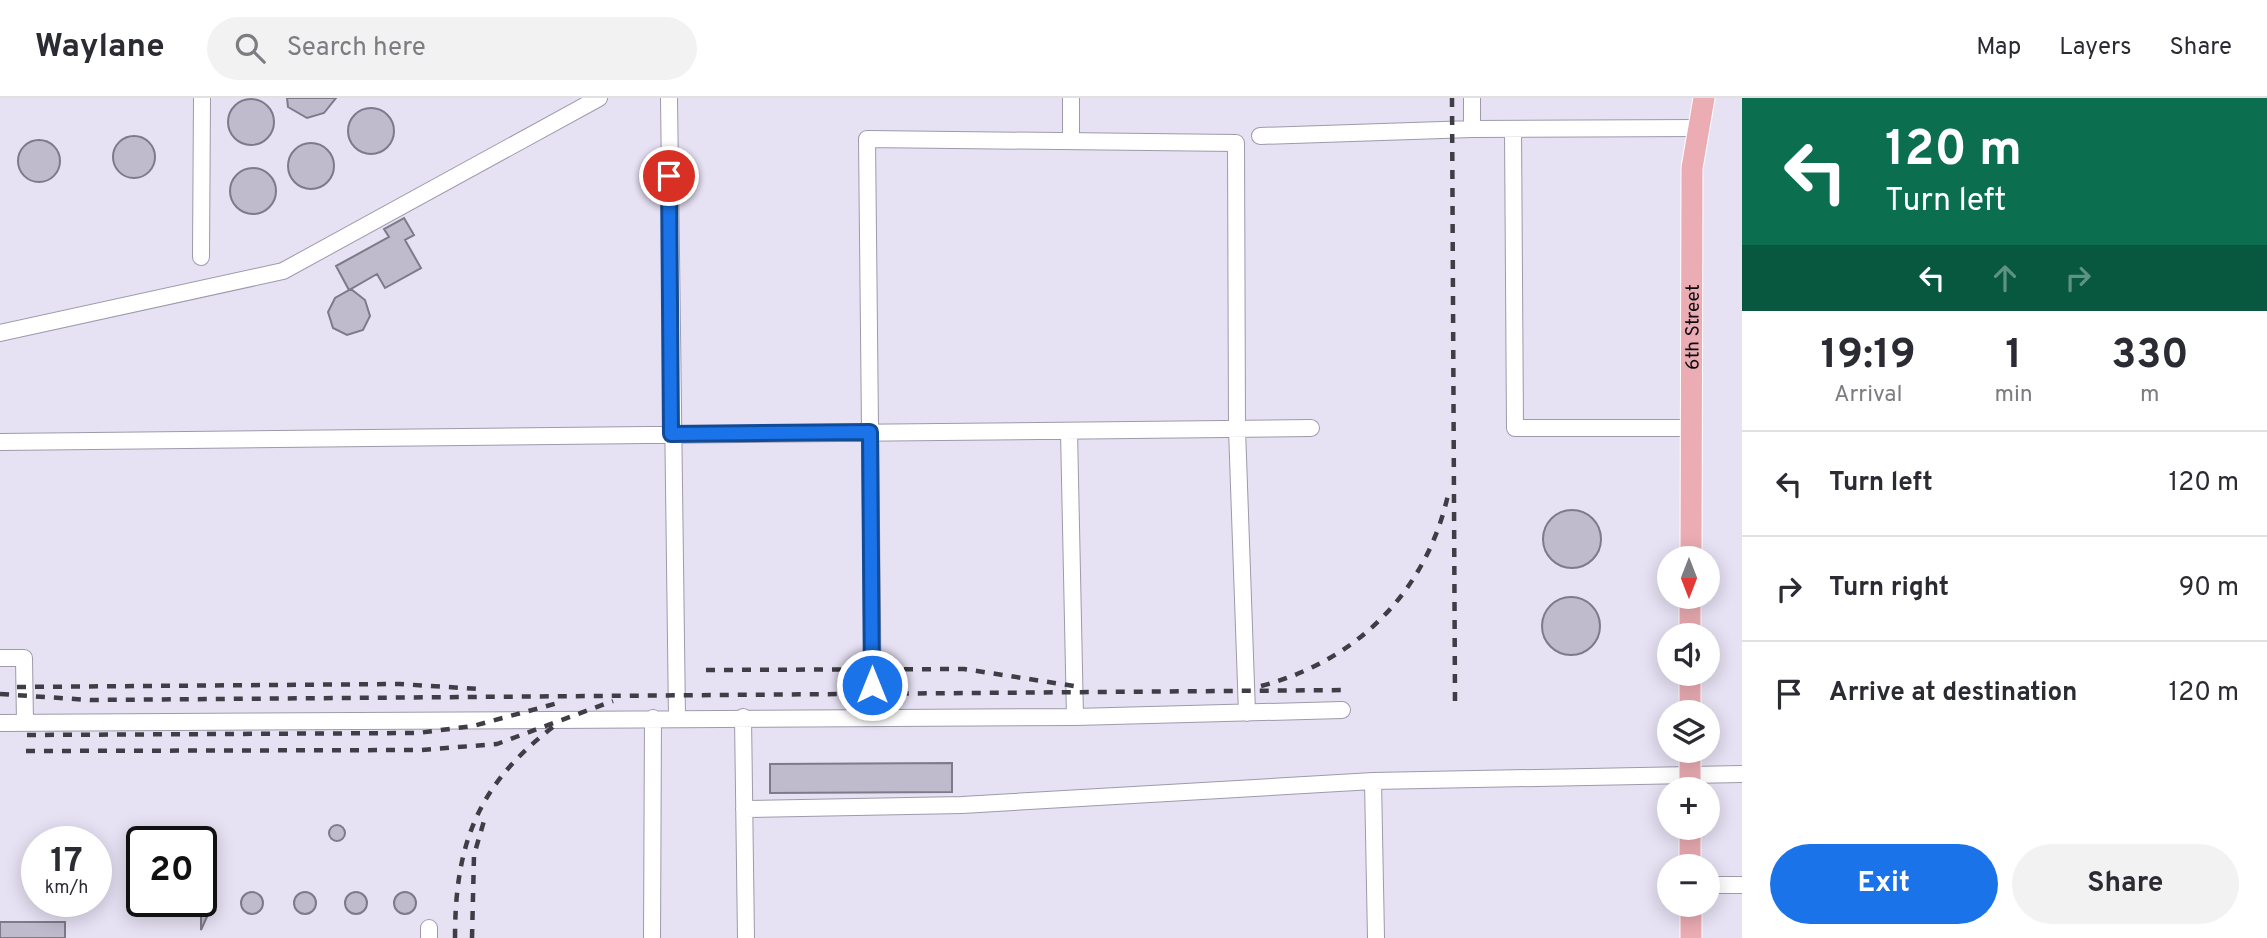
<!DOCTYPE html>
<html lang="en">
<head>
<meta charset="utf-8">
<style>
  :root { --surface:#fff; --page:#f2f2f3; --text:#2b2b33; --muted:#7c7c81; --line:#e1e1e2; --accent:#1a73e8 }
  body { margin:0; font-family:Overpass,sans-serif; background:var(--page); color:var(--text); height:100vh; display:flex; flex-direction:column; font-size:26px; white-space:nowrap }
  * { box-sizing:border-box; margin:0 }
  p { font-size:23px; color:var(--muted) }
  .icon { flex:none; width:38px; height:38px; fill:none; stroke:currentColor; stroke-width:2; stroke-linecap:round; stroke-linejoin:round }
  .map { position:relative; flex:1; overflow:hidden }
  .drawer { display:flex; flex-direction:column; background:var(--surface); width:525px }
  .drawer>* { flex:none }
  .top-card { background:#0b6e4f; color:#fff; overflow:hidden }
  .needle { width:46px; rotate:180deg }
  .buttons { position:absolute; left:1657px; top:448px; display:grid; gap:14px }
  .buttons a { display:grid; place-items:center; width:63px; height:63px; border-radius:50%; background:var(--surface); box-shadow:0 4px 18px #0003; font-size:35px }
  .speed { position:absolute; left:21px; top:728px; display:flex; gap:14px; font-size:35px; font-weight:700; text-align:center }
  .speed>* { display:grid; place-content:center; width:91px; height:91px; border-radius:50%; background:var(--surface); box-shadow:0 4px 18px #0003; line-height:1 }
  .speed small { font-size:18px; font-weight:400 }
  .speed .limit { border:4px solid #111; border-radius:10px; background:#fff; color:#111 }
  .pin { position:absolute; display:grid; place-items:center; width:60px; height:60px; color:#fff; margin:-30px; border:4px solid #fff; border-radius:50%; box-shadow:0 2px 7px #0007 }
  .me { position:absolute; width:77px; margin:-38px; rotate:0deg; stroke-linejoin:round; filter:drop-shadow(0 0 5px #0008) }
  .turn { display:flex; align-items:center; gap:24px; height:147px; padding:0 28px; font-size:32px }
  .turn .icon { width:91px; height:91px; stroke-width:2.5 }
  .turn b { display:block; font-size:49px; line-height:60px }
  .lanes { display:flex; align-items:center; height:66px; padding:0 28px; background:#0003; justify-content:center; gap:35px; direction:ltr }
  .lanes .off { opacity:.35 }
  .eta { display:flex; justify-content:space-evenly; align-items:center; height:119px; text-align:center }
  .eta b { font-size:42px; font-weight:700; line-height:49px }
  .action { display:flex; gap:14px; margin-top:auto; padding:14px 28px }
  .action a { flex:1; height:80px; border-radius:42px; background:var(--accent); color:#fff; font-size:28px; font-weight:700; line-height:80px; text-align:center }
  .action a+a { background:var(--page); color:var(--text) }
  ul { padding:0; list-style:none }
  li { display:flex; align-items:center; gap:21px; height:105px; padding:0 28px; border-top:2px solid var(--line) }
  li div { flex:1 }
  li b { display:block; font-size:26px }
  li em { font-style:normal }
  header { display:flex; align-items:center; gap:42px; box-sizing:border-box; height:98px; padding:0 35px; background:var(--surface); border-bottom:2px solid var(--line) }
  header strong { font-size:33px }
  nav { display:flex; gap:38px; margin-inline-start:auto; font-size:24px }
  .search { width:490px; height:63px; background:var(--page); display:flex; align-items:center; gap:18px; box-sizing:border-box; padding:0 24px; border-radius:38px; color:var(--muted); font-size:26px }
  main { display:flex; flex:1; min-height:0 }
  .map>svg:first-child { display:block }
  .building { fill:#bfbacc; stroke:#7e7a8a; stroke-width:2 }
  .lines { fill:none; stroke-linecap:round; stroke-linejoin:round }
  .minor-casing { stroke:#9e9aab; stroke-width:18 }
  .major-casing { stroke:#fff; stroke-width:23 }
  .minor { stroke:#fff; stroke-width:16 }
  .major { stroke:#ebacb3; stroke-width:21 }
  .rail { stroke:#3f3d45; stroke-width:4.5; stroke-dasharray:9 9; stroke-linecap:butt }
  .route-casing { stroke:#114b97; stroke-width:18 }
  .route { stroke:#1a73e8; stroke-width:12 }
  .labels { text-anchor:middle; stroke-width:5; stroke-linejoin:round; paint-order:stroke }
  .street-label { font-size:19px; fill:#0e0d12; stroke:#fff }
</style>
</head>
<body>
<header>
<strong>Waylane</strong>
<div class="search"><svg class="icon" aria-label="search" viewBox="0 0 24 24"><circle cx="10" cy="10" r="6"/><path d="M15 15l6 6"/></svg>Search here</div>
<nav><a>Map</a><a>Layers</a><a>Share</a></nav>
</header>
<main>
<div class="map">
<svg width="1742" height="840" viewBox="0 0 1742 840">
  <rect width="100%" height="100%" fill="#e6e1f3"/>
  <path class="building" d="M287,0H336L324,15L307,20L288,9Z
    M228 24a23 23 0 1 1 46 0a23 23 0 1 1-46 0Z
    M348 33a23 23 0 1 1 46 0a23 23 0 1 1-46 0Z
    M113 59a21 21 0 1 1 42 0a21 21 0 1 1-42 0Z
    M18 63a21 21 0 1 1 42 0a21 21 0 1 1-42 0Z
    M288 68a23 23 0 1 1 46 0a23 23 0 1 1-46 0Z
    M230 93a23 23 0 1 1 46 0a23 23 0 1 1-46 0Z
    M404,120L414,137L405,142L421,170L385,190L377,176L349,192L336,168L389,139L384,131Z
    M351,191L365,202L370,218L363,232L347,237L333,230L328,214L335,200Z
    M1543 441a29 29 0 1 1 58 0a29 29 0 1 1-58 0Z
    M1542 528a29 29 0 1 1 58 0a29 29 0 1 1-58 0Z
    M952,665V694L770,695V666Z
    M329 735a8 8 0 1 1 16 0a8 8 0 1 1-16 0Z
    M201,778L214,803L201,832V817L193,813L189,803H201Z
    M241 805a11 11 0 1 1 22 0a11 11 0 1 1-22 0Z
    M345 805a11 11 0 1 1 22 0a11 11 0 1 1-22 0Z
    M394 805a11 11 0 1 1 22 0a11 11 0 1 1-22 0Z
    M294 805a11 11 0 1 1 22 0a11 11 0 1 1-22 0Z
    M0,824H65V840H0Z"/>
  <g class="lines">
    <defs>
      <path id="minor" d="M669,0L677,620
        M1071,0V43
        M1472,0V31
        M1513,31L1515,330H1691
        M1260,38L1472,31L1699,30
        M201,159L202,0
        M0,235L283,173L599,0
        M1069,333L1075,619
        M0,344L1311,330
        M0,560H24L25,625
        M743,619L746,840
        M873,619L867,41L1236,45L1237,331L1247,615
        M0,625L1075,619L1342,612
        M744,711L962,707L1373,683
        M1708,787H1742
        M429,830V840
        M652,840L653,620
        M1376,840L1373,683L1742,676"/>
      <g id="major">
        <path id="s1" d="M1691,460L1692,70L1704,0"/>
        <path d="M1690,537V499"/>
        <path d="M1690,614V576"/>
        <path d="M1690,653V691"/>
        <path d="M1690,730V768"/>
        <path d="M1691,807V840"/>
      </g>
    </defs>
    <use href="#minor" class="minor-casing"/>
    <use href="#major" class="major-casing"/>
    <use href="#minor" class="minor"/>
    <use href="#major" class="major"/>
    <path class="rail" d="M1452,0L1455,603
      M706,572L964,571L1074,588
      M1261,588C1357,563 1426,494 1448,397
      M17,589L399,586L479,591
      M0,596L90,602L1349,592
      M27,637L418,635L473,628L558,605
      M26,653L421,652L497,646L613,603
      M455,840C455,747 477,687 553,629
      M472,840L474,757L486,716"/>
  </g>
  <g class="lines">
    <defs>
      <path id="route" d="M669,78L671,336L870,334L872,587"/>
    </defs>
    <use href="#route" class="route-casing"/>
    <use href="#route" class="route"/>
  </g>
  <g class="labels">
    <g class="street-label">
      <text dy="7" stroke="none"><textPath href="#s1" startOffset="231">6th Street</textPath></text>
    </g>
  </g>
</svg>
<div class="buttons">
<a><svg class="needle" viewBox="-14 -14 28 28"><path d="M0-13l5 13h-10z" fill="#e53935"/><path d="M0 13l5-13h-10z" fill="#7c7c81"/></svg></a>
<a><svg class="icon" aria-label="sound" viewBox="0 0 24 24"><path d="M4 9h4l5-4v14l-5-4H4zM17 9q2 3 0 6"/></svg></a>
<a><svg class="icon" aria-label="layers" viewBox="0 0 24 24"><path d="M12 4l9 5-9 5-9-5zM3 14l9 5 9-5"/></svg></a>
<a>+</a>
<a>−</a>
</div>
<div class="speed"><div>17<small>km/h</small></div><div class="limit">20</div></div>
<div class="pin" style="left:669px;top:78px;background:#d93025"><svg class="icon" aria-label="arrive" viewBox="0 0 24 24"><path d="M6 21V4h12l-3 4 3 4H6"/></svg></div>
<svg class="me" style="left:872px;top:587px" viewBox="-20 -20 40 40"><circle r="17" fill="#1a73e8" stroke="#fff" stroke-width="3"/><path d="M0-11L8 9 0 5-8 9z" fill="#fff"/></svg>
</div>
<section class="drawer">
<div class="top-card">
<div class="turn"><svg class="icon" aria-label="left" viewBox="0 0 24 24"><path d="M17 20v-9H6M10 6l-5 5 5 5"/></svg><div><b>120 m</b>Turn left</div></div>
<div class="lanes"><svg class="icon" aria-label="left" viewBox="0 0 24 24"><path d="M17 20v-9H6M10 6l-5 5 5 5"/></svg><svg class="icon off" aria-label="ahead" viewBox="0 0 24 24"><path d="M12 20V5M6 11l6-6 6 6"/></svg><svg class="icon off" aria-label="right" viewBox="0 0 24 24"><path d="M7 20v-9h11M14 6l5 5-5 5"/></svg></div>
</div>
<div class="eta">
<div><b>19:19</b><p>Arrival</p></div>
<div><b>1</b><p>min</p></div>
<div><b>330</b><p>m</p></div>
</div>
<ul>
<li><svg class="icon" aria-label="left" viewBox="0 0 24 24"><path d="M17 20v-9H6M10 6l-5 5 5 5"/></svg><div><b>Turn left</b></div><em>120 m</em></li>
<li><svg class="icon" aria-label="right" viewBox="0 0 24 24"><path d="M7 20v-9h11M14 6l5 5-5 5"/></svg><div><b>Turn right</b></div><em>90 m</em></li>
<li><svg class="icon" aria-label="arrive" viewBox="0 0 24 24"><path d="M6 21V4h12l-3 4 3 4H6"/></svg><div><b>Arrive at destination</b></div><em>120 m</em></li>
</ul>
<div class="action"><a>Exit</a><a>Share</a></div>
</section>
</main>
</body>
</html>
